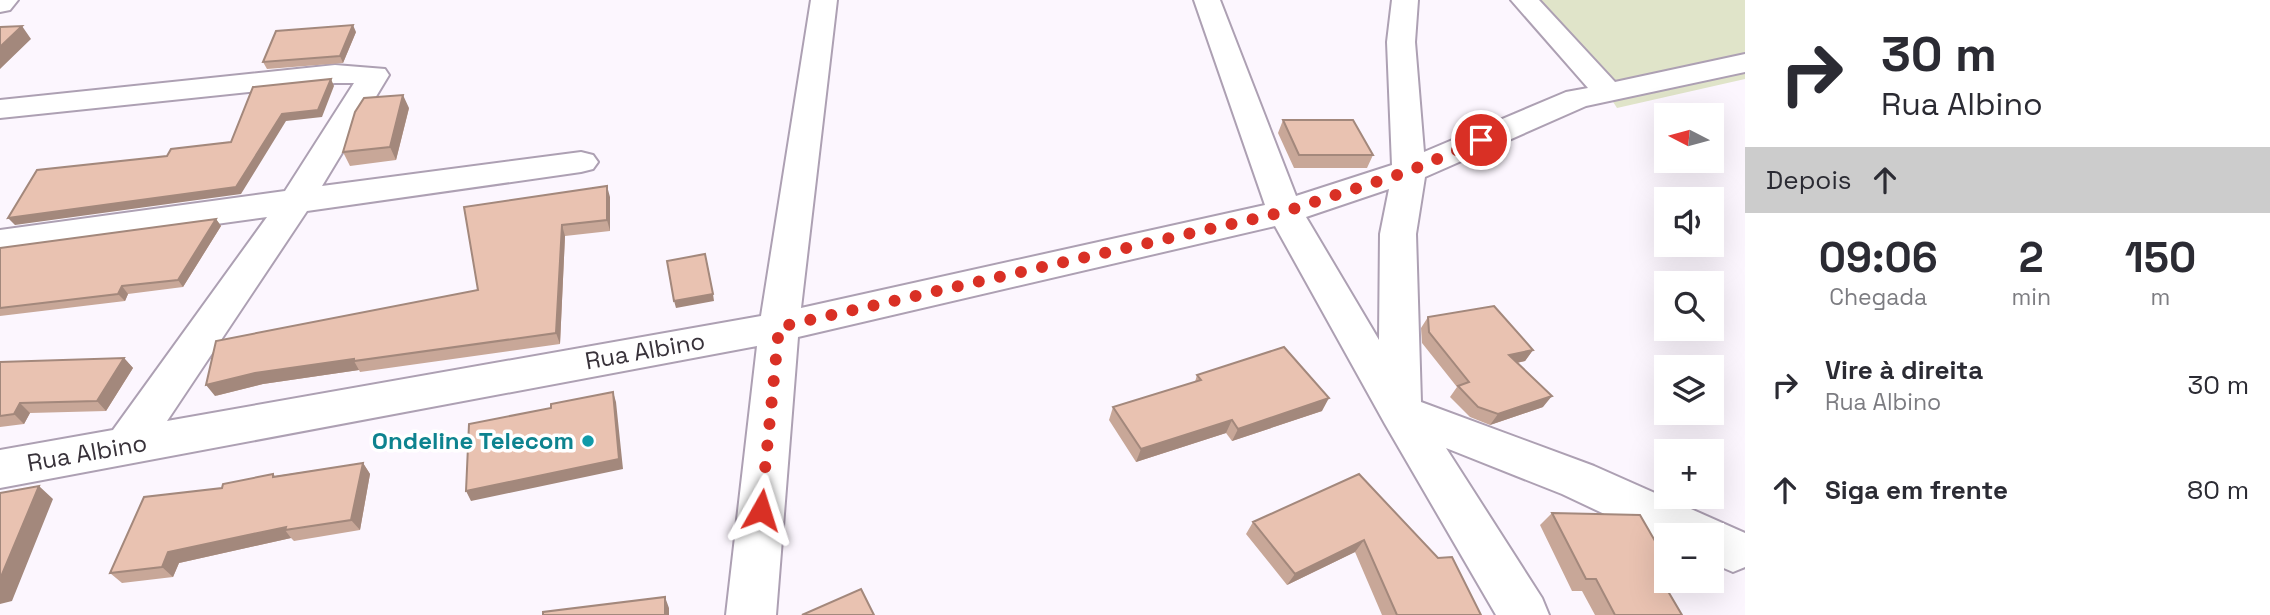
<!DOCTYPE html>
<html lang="pt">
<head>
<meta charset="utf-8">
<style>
  :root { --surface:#fff; --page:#f2f2f3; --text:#2b2b33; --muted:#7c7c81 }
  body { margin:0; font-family:"Space Grotesk",sans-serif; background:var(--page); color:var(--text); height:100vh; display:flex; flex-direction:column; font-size:26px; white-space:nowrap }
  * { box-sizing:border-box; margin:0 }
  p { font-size:23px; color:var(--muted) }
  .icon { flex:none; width:38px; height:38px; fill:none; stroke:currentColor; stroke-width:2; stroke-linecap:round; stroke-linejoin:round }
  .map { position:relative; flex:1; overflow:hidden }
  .drawer { display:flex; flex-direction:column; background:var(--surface); width:525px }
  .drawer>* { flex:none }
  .top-card { background:#fff; color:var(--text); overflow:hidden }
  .needle { width:46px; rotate:276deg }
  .tools { position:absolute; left:1654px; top:103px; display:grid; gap:14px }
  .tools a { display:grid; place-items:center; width:70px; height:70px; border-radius:0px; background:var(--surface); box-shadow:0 7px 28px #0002; font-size:35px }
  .pin { position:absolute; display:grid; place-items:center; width:60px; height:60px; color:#fff; margin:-30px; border:4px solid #fff; border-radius:50%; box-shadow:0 2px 7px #0007 }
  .me { position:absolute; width:77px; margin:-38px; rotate:6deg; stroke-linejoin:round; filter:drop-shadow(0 0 5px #0008) }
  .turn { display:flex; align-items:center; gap:24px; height:147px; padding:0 21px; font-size:32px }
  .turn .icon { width:91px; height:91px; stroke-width:2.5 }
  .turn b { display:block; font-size:49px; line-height:60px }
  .then { display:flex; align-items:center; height:66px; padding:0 21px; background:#0003; gap:14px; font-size:26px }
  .eta { display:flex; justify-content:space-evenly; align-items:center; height:119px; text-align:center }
  .eta b { font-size:42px; font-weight:600; line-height:49px }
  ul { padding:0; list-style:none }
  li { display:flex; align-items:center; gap:21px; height:105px; padding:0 21px }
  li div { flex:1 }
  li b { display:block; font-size:26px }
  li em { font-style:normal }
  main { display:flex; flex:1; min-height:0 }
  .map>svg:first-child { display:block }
  .green { fill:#e0e4c9 }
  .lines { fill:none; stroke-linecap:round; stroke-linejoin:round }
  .minor-casing { stroke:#ada0b3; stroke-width:4 }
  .minor { fill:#fff; fill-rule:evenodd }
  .wall { fill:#c8a798 }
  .shaded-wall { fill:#a3887c }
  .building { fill:#e9c2b1; stroke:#a3887c; stroke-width:2 }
  .route { stroke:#d93025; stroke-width:12; stroke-dasharray:0 21.6 }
  .culture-dot { fill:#0f9aa8; stroke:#fff; stroke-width:2.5 }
  .labels { text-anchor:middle; stroke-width:7; stroke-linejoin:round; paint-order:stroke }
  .street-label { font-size:24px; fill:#38323a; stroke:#fff }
  .culture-label { font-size:24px; font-weight:bold; fill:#0d838f; stroke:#fff; text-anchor:end }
</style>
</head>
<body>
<main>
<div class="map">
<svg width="1745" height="615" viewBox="0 0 1745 615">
  <rect width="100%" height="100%" fill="#fcf6fe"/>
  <path class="green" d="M1523,0H1745V79L1617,108L1606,91Z"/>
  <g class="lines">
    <defs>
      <path id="minor" d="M0,0H18L10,10L0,12Z
        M811,0H837L801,308L1265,205L1194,0H1220L1296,196L1392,165L1387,42L1392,0H1418L1415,42L1424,152L1566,92L1588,88L1511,0H1539L1615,82L1745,54V72L1586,106L1425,177L1416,234L1421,402L1594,466L1745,533V567L1733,572L1712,563V536H1666V543L1562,494L1446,448L1542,598L1549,615H1496L1385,424L1275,226L798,337L776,615H726L757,346L0,488V450L113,430L267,217L0,254V230L285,191L354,83H335L0,118V100L335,65L385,69L389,75L322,186L581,152L593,155L598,162L593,169L581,172L307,211L167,421L761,316ZM1389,189L1380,234L1379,340L1306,217Z"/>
    </defs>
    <use href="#minor" class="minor-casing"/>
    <use href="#minor" class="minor"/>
  </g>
  <path class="wall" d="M356,32L343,63L267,69L263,62Z
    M409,108L396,160L350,166L343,152Z
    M1283,120L1373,155L1367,168H1294L1278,133Z
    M610,197V231L565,236L560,344L360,372L359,370L263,384L215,396L478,290L464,207Z
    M216,219L221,226L183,287L128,294L125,301L0,316V248Z
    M1428,317L1533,350L1525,361L1517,363L1543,407L1490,425L1470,417L1450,397L1457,387L1422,343L1421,328Z
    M124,358L133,368L106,411L30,413L24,424L0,427V362Z
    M1197,375L1322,411L1232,441L1226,433L1136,462L1109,420L1113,407L1195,382Z
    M363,463L370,474L360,530L294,541L291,538L179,563L173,577L122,583L110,573L222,488L273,474L275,476Z
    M1359,474L1481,615H1382L1355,552L1287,585L1246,534L1253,522Z
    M1552,513L1679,582L1668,590L1682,615H1595L1582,591H1572L1540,525Z"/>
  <path class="shaded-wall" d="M353,25L356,32L343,63L340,56Z
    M22,26L31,39L0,69V47Z
    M331,79L334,86L322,117L286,121L241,194L15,225L8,218L236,187L282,114Z
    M403,95L409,108L396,160L390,147Z
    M607,186L610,197V231L607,220Z
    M216,219L221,226L183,287L178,280Z
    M562,225L565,236L560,344L556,333Z
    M122,286L128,294L125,301L118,294Z
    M713,294L714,301L676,308L674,301Z
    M1533,350L1525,361L1501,366L1509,355Z
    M124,358L133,368L106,411L97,401Z
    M354,359V361L359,370L263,384L215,396L206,385L255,373Z
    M613,392L616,402L623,469L471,501L466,491Z
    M1552,396L1543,407L1490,425L1498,414Z
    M1329,398L1322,411L1232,441L1238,429Z
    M20,403L30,413L24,424L14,414Z
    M1232,420L1226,433L1136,462L1141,449Z
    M363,463L370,474L360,530L351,520Z
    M39,486L53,499L12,601L0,604V579Z
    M286,527L285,530L291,538L179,563L173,577L162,567L168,552Z
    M1364,540L1355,552L1287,585L1295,574Z
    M665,597L669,608V615H665Z"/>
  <path class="building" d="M353,25L340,56L263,62L276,31Z
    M22,26L0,47V27Z
    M331,79L318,110L282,114L236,187L8,218L37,170L167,156L171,149L231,142L253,87Z
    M403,95L390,147L343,152L355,112L364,98Z
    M1283,120H1353L1373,155H1299Z
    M607,186V220L562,225L556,333L354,361V359L255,373L206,385L216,341L478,290L464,207Z
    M216,219L178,280L122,286L118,294L0,308V248Z
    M705,254L713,294L674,301L667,261Z
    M1494,306L1533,350L1509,355L1552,396L1498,414L1478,407L1458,386L1469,382L1429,332L1428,317Z
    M1284,347L1329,398L1238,429L1232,420L1141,449L1113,407L1201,380L1197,375Z
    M124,358L97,401L20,403L14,414L0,416V362Z
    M613,392L619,459L466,491L469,424L551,408V404Z
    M363,463L351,520L285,530L286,527L168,552L162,567L110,573L144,497L222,488L223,484L273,474V477Z
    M1359,474L1438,558L1452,557L1481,615H1397L1364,540L1295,574L1253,522Z
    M39,486L0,579V493Z
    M1552,513L1640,515L1666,560V581L1679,582L1662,581L1682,615H1615L1596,579H1586Z
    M861,589L874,615H802Z
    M665,597V615H543V612Z"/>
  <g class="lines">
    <path class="route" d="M761,510L779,327L1284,212L1409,171L1481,140"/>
  </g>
  <circle class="culture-dot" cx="588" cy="441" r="7"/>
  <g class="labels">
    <g class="street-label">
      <text transform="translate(645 351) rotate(-10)" y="8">Rua Albino</text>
      <text transform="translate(87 453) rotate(-10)" y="8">Rua Albino</text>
    </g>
    <g class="culture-label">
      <text x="574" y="449">Ondeline Telecom</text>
    </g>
  </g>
</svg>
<div class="tools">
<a><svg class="needle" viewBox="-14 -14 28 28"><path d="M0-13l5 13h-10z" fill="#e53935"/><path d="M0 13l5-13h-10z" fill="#7c7c81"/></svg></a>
<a><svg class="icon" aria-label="sound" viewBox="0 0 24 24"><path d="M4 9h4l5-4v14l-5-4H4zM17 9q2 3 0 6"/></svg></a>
<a><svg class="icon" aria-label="search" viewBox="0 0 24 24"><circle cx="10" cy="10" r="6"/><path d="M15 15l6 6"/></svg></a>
<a><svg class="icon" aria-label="layers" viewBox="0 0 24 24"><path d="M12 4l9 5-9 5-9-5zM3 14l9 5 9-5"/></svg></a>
<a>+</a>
<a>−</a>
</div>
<div class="pin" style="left:1481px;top:140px;background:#d93025"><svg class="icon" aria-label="arrive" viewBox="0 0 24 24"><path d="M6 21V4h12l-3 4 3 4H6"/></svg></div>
<svg class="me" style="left:761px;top:510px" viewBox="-20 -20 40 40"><path d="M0-17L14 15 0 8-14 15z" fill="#d93025" stroke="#fff" stroke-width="4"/></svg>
</div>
<section class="drawer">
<div class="top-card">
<div class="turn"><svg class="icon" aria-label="right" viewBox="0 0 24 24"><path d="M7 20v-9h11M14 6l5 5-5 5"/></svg><div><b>30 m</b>Rua Albino</div></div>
<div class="then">Depois<svg class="icon" aria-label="ahead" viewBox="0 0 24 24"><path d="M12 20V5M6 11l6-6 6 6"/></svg></div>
</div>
<div class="eta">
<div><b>09:06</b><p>Chegada</p></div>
<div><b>2</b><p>min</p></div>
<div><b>150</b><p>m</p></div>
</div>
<ul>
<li><svg class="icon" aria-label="right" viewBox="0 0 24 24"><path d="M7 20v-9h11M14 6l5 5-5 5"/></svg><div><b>Vire à direita</b><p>Rua Albino</p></div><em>30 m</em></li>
<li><svg class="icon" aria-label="ahead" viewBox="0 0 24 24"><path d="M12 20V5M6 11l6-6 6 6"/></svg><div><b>Siga em frente</b></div><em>80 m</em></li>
</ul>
</section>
</main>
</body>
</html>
